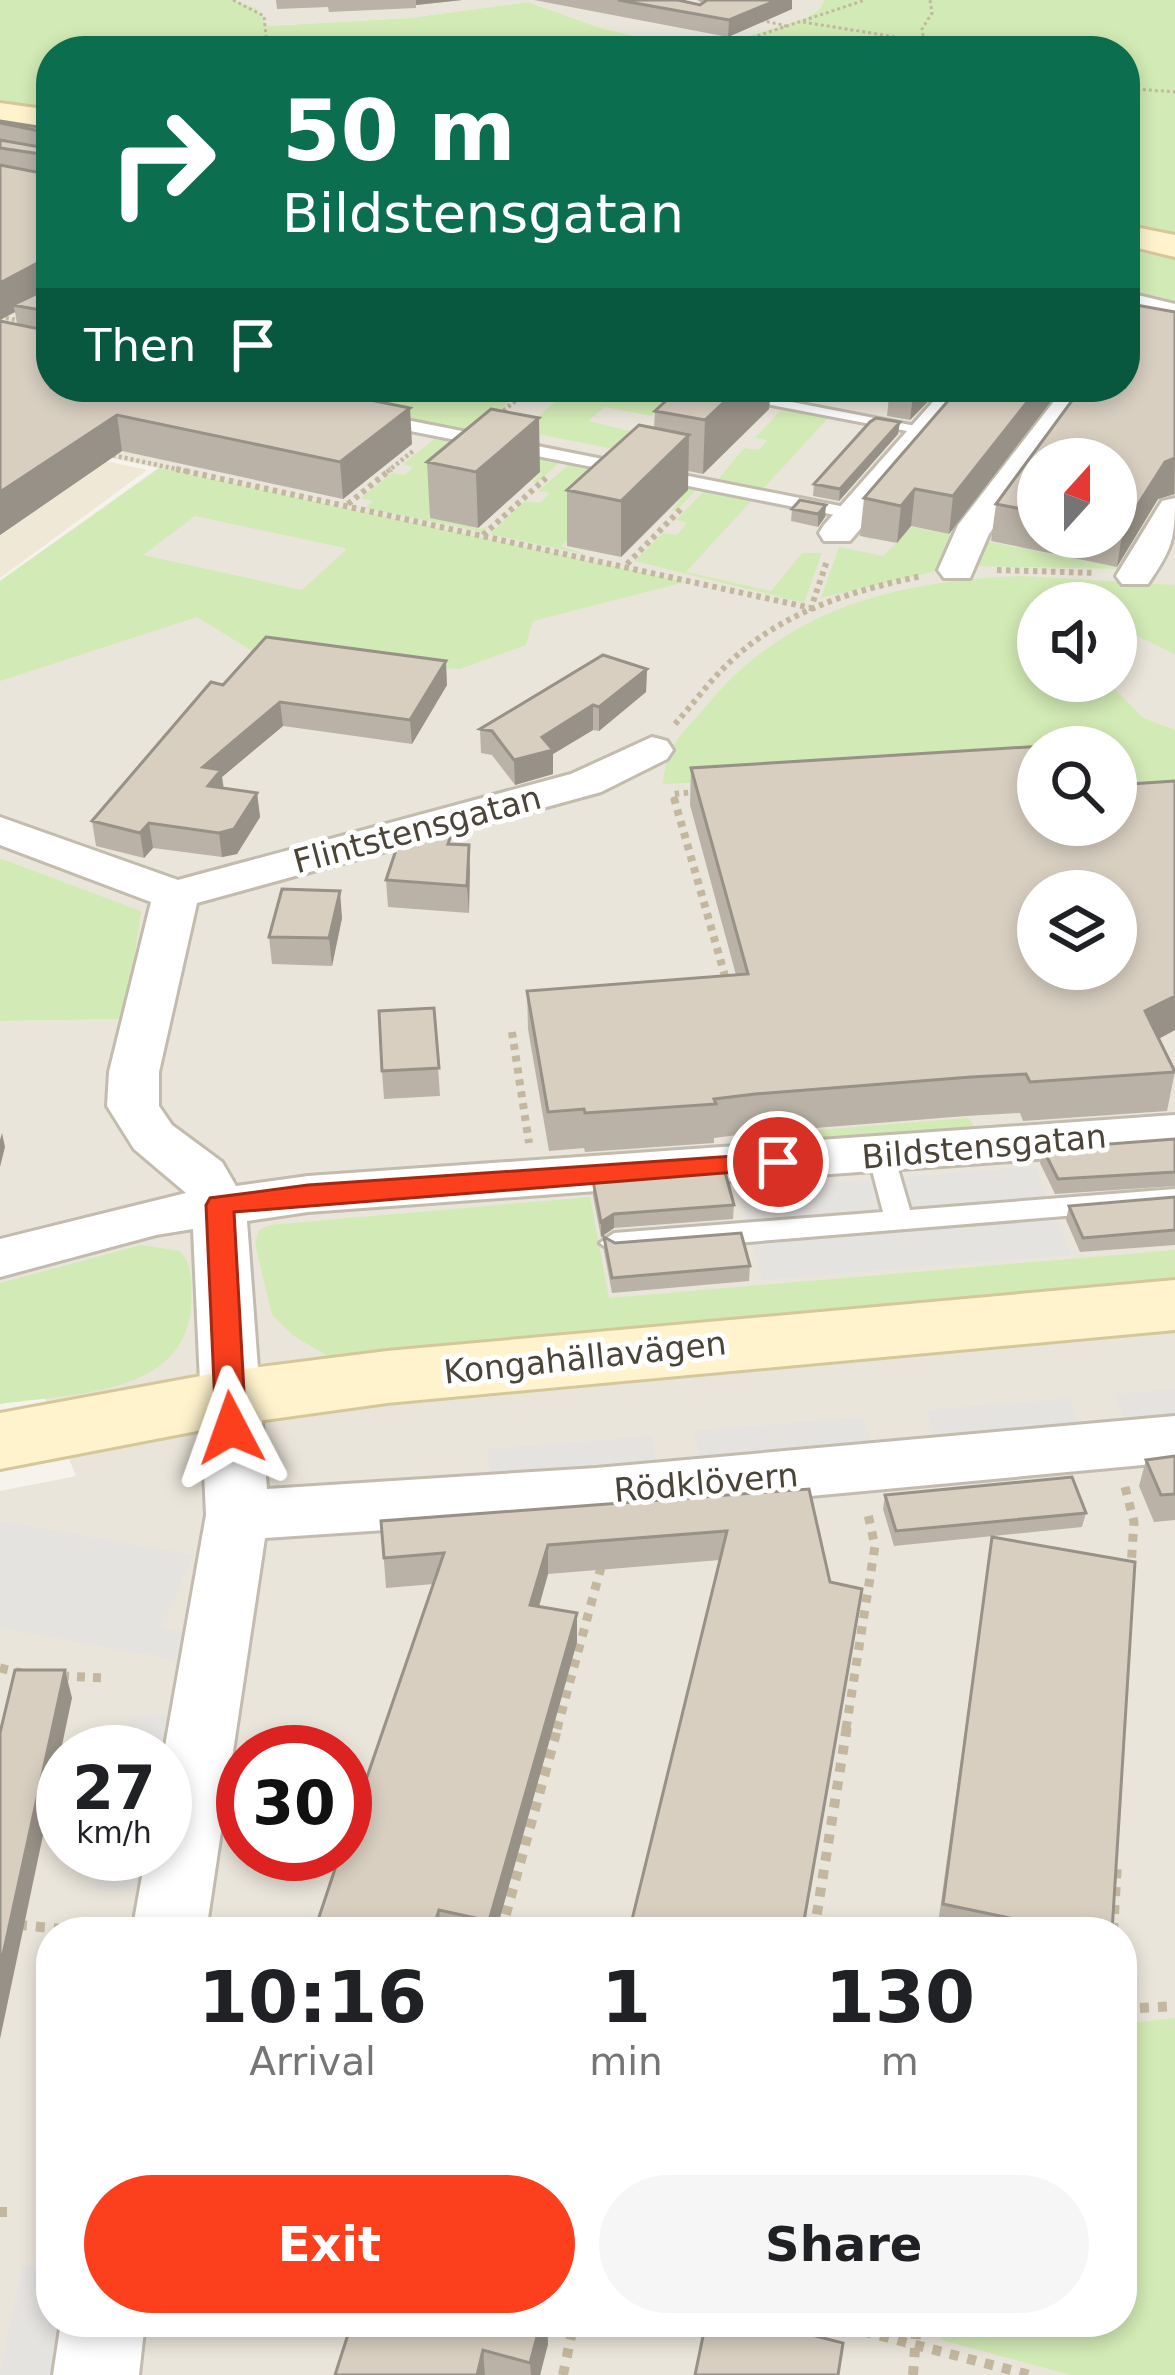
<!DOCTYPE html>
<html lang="en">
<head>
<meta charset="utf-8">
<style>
  :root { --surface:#fff; --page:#f6f6f6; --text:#202124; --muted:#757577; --accent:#fc3f1d }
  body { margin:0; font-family:"DejaVu Sans",sans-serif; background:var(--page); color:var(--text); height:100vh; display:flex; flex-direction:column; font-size:45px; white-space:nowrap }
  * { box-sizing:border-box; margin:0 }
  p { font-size:39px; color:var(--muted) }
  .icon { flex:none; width:66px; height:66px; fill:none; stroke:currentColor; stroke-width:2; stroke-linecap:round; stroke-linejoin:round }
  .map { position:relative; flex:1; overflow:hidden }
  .panel { position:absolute; left:36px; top:1917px; width:1101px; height:420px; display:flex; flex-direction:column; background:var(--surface); border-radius:48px; box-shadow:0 6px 18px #0003 }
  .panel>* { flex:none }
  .hud { position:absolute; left:36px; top:36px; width:1104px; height:366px; border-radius:48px; box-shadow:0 6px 18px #0003; background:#0b6e4f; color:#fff; overflow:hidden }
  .needle { width:78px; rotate:21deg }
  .buttons { position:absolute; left:1017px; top:438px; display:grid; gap:24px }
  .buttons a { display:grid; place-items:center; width:120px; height:120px; border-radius:50%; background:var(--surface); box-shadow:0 6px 18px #0003; font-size:60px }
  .speed { position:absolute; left:36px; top:1725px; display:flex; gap:24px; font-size:60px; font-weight:700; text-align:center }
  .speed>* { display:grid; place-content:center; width:156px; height:156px; border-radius:50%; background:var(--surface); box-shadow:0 6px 18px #0003; line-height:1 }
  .speed small { font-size:30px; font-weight:400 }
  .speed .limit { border:18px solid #d22; background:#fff; color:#111 }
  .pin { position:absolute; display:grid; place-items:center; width:102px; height:102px; color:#fff; margin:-51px; border:6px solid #fff; border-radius:50%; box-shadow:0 3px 12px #0007 }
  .me { position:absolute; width:132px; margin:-66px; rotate:356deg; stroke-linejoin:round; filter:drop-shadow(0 0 9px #0008) }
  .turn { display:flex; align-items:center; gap:42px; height:252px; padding:0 48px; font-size:54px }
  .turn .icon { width:156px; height:156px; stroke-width:2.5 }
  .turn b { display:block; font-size:84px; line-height:102px }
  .then { display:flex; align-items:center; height:114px; padding:0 48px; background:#0003; gap:24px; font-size:45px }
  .eta { display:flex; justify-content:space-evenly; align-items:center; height:204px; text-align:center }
  .eta b { font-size:72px; font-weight:700; line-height:84px }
  .cta { display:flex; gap:24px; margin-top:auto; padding:24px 48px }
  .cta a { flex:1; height:138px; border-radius:72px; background:var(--accent); color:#fff; font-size:48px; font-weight:700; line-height:138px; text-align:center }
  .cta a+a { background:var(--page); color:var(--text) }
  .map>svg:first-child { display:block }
  .residential { fill:#eae5da; fill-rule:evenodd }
  .education { fill:#efe8d6 }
  .green { fill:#d2eab5; fill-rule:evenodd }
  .parking { fill:#e5e3e0 }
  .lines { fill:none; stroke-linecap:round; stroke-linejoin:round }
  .lane-casing { stroke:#c2bbae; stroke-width:6 }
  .street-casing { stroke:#c2bbae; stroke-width:6 }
  .secondary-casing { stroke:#d6c79b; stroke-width:6 }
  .path-far5 { stroke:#c4b79f; stroke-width:3; stroke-dasharray:3 3; stroke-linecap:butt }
  .path-far4 { stroke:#c4b79f; stroke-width:4.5; stroke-dasharray:3 3; stroke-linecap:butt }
  .path-far3 { stroke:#c4b79f; stroke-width:6; stroke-dasharray:4.5 4.5; stroke-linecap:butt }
  .path-far2 { stroke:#c4b79f; stroke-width:8; stroke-dasharray:6 6; stroke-linecap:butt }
  .path-far1 { stroke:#c4b79f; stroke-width:9; stroke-dasharray:8 8; stroke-linecap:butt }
  .path { stroke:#c4b79f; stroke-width:10; stroke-dasharray:9 9; stroke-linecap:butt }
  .lane { fill:#fff; fill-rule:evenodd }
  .street { fill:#fff; fill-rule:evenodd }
  .secondary { fill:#fff3cd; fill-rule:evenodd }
  .wall { fill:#bab2a6; fill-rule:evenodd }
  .shaded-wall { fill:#979187 }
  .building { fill:#d8cfc1; stroke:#979187; stroke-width:3; fill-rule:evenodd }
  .route { fill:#fc3f1d; stroke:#a42913; stroke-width:3 }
  .labels { text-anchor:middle; stroke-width:10; stroke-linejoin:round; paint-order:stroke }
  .street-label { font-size:33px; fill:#4b4439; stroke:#fff }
</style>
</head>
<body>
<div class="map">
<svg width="1175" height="2375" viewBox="0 0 1175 2375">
  <rect width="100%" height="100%" fill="#f6f3ec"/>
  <path class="residential" d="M231,0H824L820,9L806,18L700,51L601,28L528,2L409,18L267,26L256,8Z
    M0,133L51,387H1125L1175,307V2375H0V1491L76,1476L0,1287V1021L124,1019L140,911L0,858V581L158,468L0,434ZM1038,459H1116V537H1038ZM1038,603H1116V681H1038ZM1038,747H1116V825H1038ZM1038,891H1116V969H1038ZM63,1752H165V1854H63ZM243,1752H345V1854H243ZM51,1932H1122V2322H51Z"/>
  <path class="education" d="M0,438L147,470L0,578Z"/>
  <path class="green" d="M0,0H231L256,8L267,26L409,18L528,2L601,28L700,51L806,18L820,9L824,0H1175V234L1125,223V51H51V112L0,104Z
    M1125,249L1175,259V310L1125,298Z
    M343,387H527L519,394L501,391L495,395L511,400L471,433L326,405Z
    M536,387H624L622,391L667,399L652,416L605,407L588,421L634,432L614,449L522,431L558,399L531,394Z
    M789,410L829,417L761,491L716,482L744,448L759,450L767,440L755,438L780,411Z
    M439,435L562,460L537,483L533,482L542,472L490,461L427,517L479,529L488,527L482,532L366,508L373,501L361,498L392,473L405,475L413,467L403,464Z
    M572,462L698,488L676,511L672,510L682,497L623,487L561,546L588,555L490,534L525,501L540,503L550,493L538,491Z
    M160,468L685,582L533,621L526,645L460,669L259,655L197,617L0,681V581ZM195,516L345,548L346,550L302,590L143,555Z
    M706,489L754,498L686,572L771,591L802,553H822L804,603L635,561L663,533L677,535L687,523L676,520Z
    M874,508L883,521L962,537L948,568L821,598L839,547L883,556L904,536L881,531L871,540L854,533Z
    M975,539L1126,569L972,566Z
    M1022,576L1175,585V654L1116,626V603H1038V681H1107L1143,718L1175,730V799L1116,803V747H1038V766L663,784C666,744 682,735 706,706C788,607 899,580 1022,576Z
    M0,858L141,911L125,1019L0,1021Z
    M968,1118L974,1126L789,1142L782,1141L780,1133Z
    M590,1197L609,1298L1175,1250V1289L331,1358L294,1336L272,1315L255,1243L259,1230L270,1225Z
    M141,1245L180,1251C194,1266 191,1285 191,1305C187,1396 69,1394 0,1404V1283Z
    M1175,2018V2375H1071L945,2341L931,2332V2322H1122V2024Z"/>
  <path class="parking" d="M1035,1166L1071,1255L762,1280L739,1191Z
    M1175,1389V1418L1125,1422L1114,1394Z
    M1070,1398L1080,1427L935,1439L926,1410Z
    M864,1417L872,1445L700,1459L694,1431Z
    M652,1436L657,1464L490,1478L488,1449Z
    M0,1521L194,1555L161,1628L187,1633L175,1660L0,1628Z
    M130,1716H170L163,1752H123Z
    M102,1854H144L137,1891L95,1890Z
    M22,2266H51V2322H62L53,2375H0Z"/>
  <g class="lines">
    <defs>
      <path id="lane" d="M678,387H714L936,430L928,435Z
        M376,414L855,509L864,514L855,519L370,423L368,419Z
        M881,1146L894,1155L910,1210L1175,1189V1207L614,1253L600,1243L614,1233L883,1212L868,1155Z"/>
      <path id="street" d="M1125,292L1175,304V322L1125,310Z
        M946,387H980L850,541H824L819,533L824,525Z
        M1065,387H1098L1045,459H1038V468L989,534L970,578H944L938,570L958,525Z
        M1175,498C1175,540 1172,549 1148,584H1122L1116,576L1157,509L1162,501Z
        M652,737L667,741L673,750L667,759L601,792L197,903L159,1072V1106L172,1125L222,1162L236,1186L308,1176L1175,1115V1149L308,1212L247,1221L267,1489L596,1468L1175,1416V1462L596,1516L265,1538L206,1932H132L146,1854H165L164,1752L206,1515L193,1229L156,1235L0,1277V1239L186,1193L134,1149L107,1106L109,1072L151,902L0,845V817L178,880L571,774Z
        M61,2322H145L139,2375H53Z"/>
      <path id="secondary" d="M0,103L51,110V128L0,121Z
        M1125,225L1175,235V257L1125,245Z
        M1175,1280V1330L387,1403L228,1425L0,1469V1413L228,1371L387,1351Z"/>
    </defs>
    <use href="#lane" class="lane-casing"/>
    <use href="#street" class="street-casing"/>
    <use href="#secondary" class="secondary-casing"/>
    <path class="path-far5" d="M233,0L264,16L267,46L273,51
      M755,19L787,26
      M803,22L982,51
      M924,42L922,29L932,13L930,0
      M712,51L865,0
      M1125,88L1175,92"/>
    <path class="path-far4" d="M0,317L22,321
      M494,418L533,387
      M107,454L190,472
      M387,472L413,451"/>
    <path class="path-far3" d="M176,469L811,608L827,561
      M348,504L391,469
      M483,535L546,478
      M627,564L683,507
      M997,570L1096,573
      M675,724C694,703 711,679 732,660C784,611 854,590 922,576
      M675,801L673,794L695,792"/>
    <path class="path-far2" d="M674,798L727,983
      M512,1032L529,1143"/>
    <path class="path-far1" d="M1125,1487L1134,1522L1131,1567
      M0,1668L22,1673
      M61,1676L105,1678
      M557,1729L603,1560
      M846,1729L875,1546L867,1510"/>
    <path class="path" d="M0,1923L61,1929
      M501,1932L558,1726
      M814,1932L847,1726
      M1113,1932L1117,1863
      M1122,2009L1175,2006
      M0,2212H7
      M828,2322L1030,2375
      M563,2375L574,2322
      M913,2375L917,2322"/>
    <use href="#lane" class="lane"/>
    <use href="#street" class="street"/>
    <use href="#secondary" class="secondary"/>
  </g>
  <path class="wall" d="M276,0H462L416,5V8L329,12L328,7L277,9Z
    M534,0H678L700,5L702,3L697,0H792V9L728,37Z
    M0,121L51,129V387H330L324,391L412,444L343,499L122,451L0,535V321L17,324L15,312L0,320Z
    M1175,312V494L1158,499L1117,567L991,541L996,504ZM1038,459H1116V537H1038Z
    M681,387H791L782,396L770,393L769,409L703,474L688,471V490L621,557L567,546V490L654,428L655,411Z
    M890,387H942L910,420L887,416Z
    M1062,387L949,534L911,526L897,543L860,536L864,498Z
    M898,434L839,501L813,496L814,484Z
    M427,462L540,472L478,528L430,518Z
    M800,500L825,517L818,527L791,521L792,509Z
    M647,669L646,692L599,731L593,730L553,754V774L515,785L492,755L481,753L480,729Z
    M223,685H447L412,744L283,726L222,777L224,788L257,793L260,817L237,854L222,857L153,848L144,858L96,846L92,821Z
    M691,768L1038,825L1175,781V1030L1159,1039L1175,1071L1167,1111L1023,1121L1020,1113L966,1116L753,1133L714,1138V1143L585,1152L584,1148L549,1151L528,1029L527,991L736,975L690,805Z
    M451,844L469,845V913L388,907L386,880Z
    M342,918L332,966L272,964L269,937Z
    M434,1008L440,1096L384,1099L382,1071Z
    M1175,1139V1186L1055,1194L1040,1163L1043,1149Z
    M593,1181L734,1205L733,1219L614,1228L601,1237L593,1196Z
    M1175,1197V1245L1080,1252L1066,1220L1069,1206Z
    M604,1237L615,1243L750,1266L749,1281L612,1293L604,1251Z
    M1175,1456V1520L1154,1522L1139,1486L1146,1460Z
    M809,1489L830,1582L862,1589L858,1618L720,1560L548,1574L539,1607L577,1613V1642L496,1932H314L434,1584L386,1588L381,1521Z
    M885,1495L1086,1513L1082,1527L894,1546L883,1509Z
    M992,1537L1112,1932L937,1931Z
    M352,2322H547L548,2344L540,2375H335Z"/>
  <path class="shaded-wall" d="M416,0H462L416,5Z
    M777,0H792V9L728,37L729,20Z
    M47,258L51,286L13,305L15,312L0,320V283Z
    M740,387H771L769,409L703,474L705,420Z
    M914,387H942L910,420Z
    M1039,387H1062L949,534L953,496Z
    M410,408L412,444L343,499L340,462Z
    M117,415L122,451L0,535V492Z
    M539,418L540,472L478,528L476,472Z
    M900,422L898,434L839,501L840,489Z
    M689,435L688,490L621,557V501Z
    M1175,458L1174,494L1158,499L1117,567L1123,528L1165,462Z
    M915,489L911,526L897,543L901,506Z
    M826,505L825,517L818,527V514Z
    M446,661L447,685L412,744L410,720Z
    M647,669L646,692L599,731V707Z
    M280,702L283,726L222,777L224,795L209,789L203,767Z
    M593,705V730L553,754V774L515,785L514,760L542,737Z
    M257,793L260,817L237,854L222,857L219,833Z
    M149,823L153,848L144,858L140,833Z
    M469,845L470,872L469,913L467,886Z
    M340,891L342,918L332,966L329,938Z
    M1175,996V1030L1137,1050L1145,1011Z
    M2,1133L5,1147L0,1167V1140Z
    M614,1214V1228L601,1237V1222Z
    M548,1545V1574L531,1634L530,1605Z
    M862,1589L803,1932H802Z
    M577,1613V1642L496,1932H490L489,1921Z
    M65,1670L72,1698L0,2039V1968Z
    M439,1910L441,1932H432Z
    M541,2322H547L548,2344L540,2375H531L530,2363Z
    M483,2350L485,2375H477Z"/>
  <path class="building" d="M618,0H678L700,5L707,0H777L729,20Z
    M0,121L51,129V161L47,155L0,148V140L45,148L51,143L50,133L0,123Z
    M0,165L51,175V387H306L410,408L340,462L117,415L0,492V321L44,330L50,325L46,311L13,305L48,288L47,258L0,283Z
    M1125,303L1175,312V458L1165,462L1123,528L1116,527V459H1038V512L996,504L1082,387H1125Z
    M681,387H740L705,420L655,411Z
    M960,387H1039L953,496L915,489L901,506L864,498Z
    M491,409L539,418L476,472L427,462Z
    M876,418L900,422L840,489L814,484L870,422Z
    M639,425L689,435L621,501L567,490Z
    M800,500L826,505L818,514L792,509Z
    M266,637L446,661L410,720L280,702L203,767L221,770L208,786L257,793L234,829L219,833L149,823L140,833L92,821L211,682L223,685Z
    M603,655L647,669L599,707L593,705L542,737L553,750L514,760L492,731L480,729Z
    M1060,745L1061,747H1038V825H1116V785L1175,781V996L1145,1011L1175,1072L1030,1082L1026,1074L971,1077L755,1094L714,1099L716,1104L585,1113L584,1109L548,1112L527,991L748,974L691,768ZM1038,891H1116V969H1038Z
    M402,832L451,835L448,844L469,845L467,886L386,880Z
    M282,889L340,891L329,938L269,937Z
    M434,1008L439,1068L382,1071L379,1011Z
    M1175,1139V1172L1058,1179L1043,1149Z
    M725,1172L734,1205L614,1214L601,1222L593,1181Z
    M1175,1197V1230L1083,1238L1069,1206Z
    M741,1233L750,1266L612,1278L604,1237L615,1243Z
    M1175,1456V1494L1161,1495L1146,1460Z
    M1072,1477L1086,1513L896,1531L885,1495Z
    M809,1489L830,1582L862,1589L802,1932H629L727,1531L548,1545L530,1605L577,1613L489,1921L439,1910L432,1932H314L340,1854H345V1841L444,1553L384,1558L381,1521Z
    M992,1537L1135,1562L1112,1932H1076L943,1904Z
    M15,1670H65L0,1968V1733Z
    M352,2322H541L530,2363L483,2350L477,2375H335Z
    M706,2322H761L843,2343L838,2375H695Z"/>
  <path class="route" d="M778,1153L787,1156L791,1162L787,1168L234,1212L246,1428L242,1436H220L216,1428L206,1205L210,1198L308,1185Z"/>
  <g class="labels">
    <g class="street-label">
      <text transform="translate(417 829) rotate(-15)" y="12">Flintstensgatan</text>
      <text transform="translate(984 1146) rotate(-5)" y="12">Bildstensgatan</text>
      <text transform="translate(585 1357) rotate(-6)" y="12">Kongahällavägen</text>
      <text transform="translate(706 1482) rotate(-5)" y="12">Rödklövern</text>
    </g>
  </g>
</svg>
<div class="buttons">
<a><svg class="needle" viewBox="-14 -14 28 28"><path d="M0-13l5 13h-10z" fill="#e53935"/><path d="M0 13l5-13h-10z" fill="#757577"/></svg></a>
<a><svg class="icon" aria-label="sound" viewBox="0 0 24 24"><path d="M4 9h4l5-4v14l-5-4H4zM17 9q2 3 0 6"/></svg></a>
<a><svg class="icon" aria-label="search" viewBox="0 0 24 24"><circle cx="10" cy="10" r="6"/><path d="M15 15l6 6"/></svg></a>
<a><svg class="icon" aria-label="layers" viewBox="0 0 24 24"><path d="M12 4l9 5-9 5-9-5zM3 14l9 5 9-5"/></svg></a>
</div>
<div class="speed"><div>27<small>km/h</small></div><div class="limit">30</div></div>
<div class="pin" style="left:778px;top:1162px;background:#d93025"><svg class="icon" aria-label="arrive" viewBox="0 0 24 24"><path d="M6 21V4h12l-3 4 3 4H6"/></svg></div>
<svg class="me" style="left:231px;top:1428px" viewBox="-20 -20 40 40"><path d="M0-17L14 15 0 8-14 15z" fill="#fc3f1d" stroke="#fff" stroke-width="4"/></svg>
<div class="hud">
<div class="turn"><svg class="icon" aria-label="right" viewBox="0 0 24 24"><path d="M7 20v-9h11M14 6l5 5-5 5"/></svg><div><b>50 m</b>Bildstensgatan</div></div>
<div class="then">Then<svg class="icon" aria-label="arrive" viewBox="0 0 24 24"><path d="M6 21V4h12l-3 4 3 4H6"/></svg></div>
</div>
<section class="panel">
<div class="eta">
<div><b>10:16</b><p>Arrival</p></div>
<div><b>1</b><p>min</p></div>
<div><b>130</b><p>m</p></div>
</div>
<div class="cta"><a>Exit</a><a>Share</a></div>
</section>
</div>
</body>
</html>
